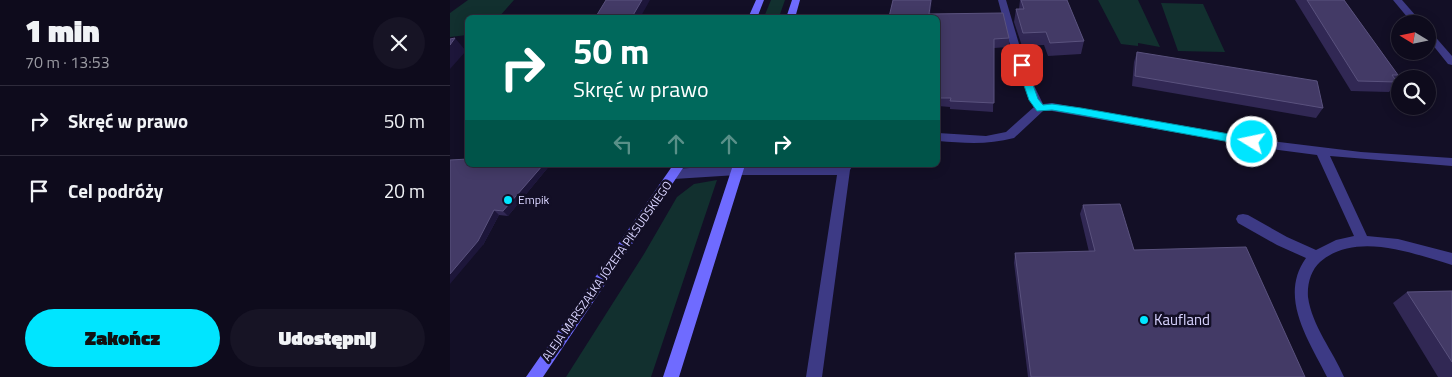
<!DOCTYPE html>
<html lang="pl">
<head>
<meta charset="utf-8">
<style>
  :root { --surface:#0e0b1c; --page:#171425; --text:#f1f3f6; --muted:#9b9ba3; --line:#2e2b3b; --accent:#00e5ff }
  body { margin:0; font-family:"Titillium Web",sans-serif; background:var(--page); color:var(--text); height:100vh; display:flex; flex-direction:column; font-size:19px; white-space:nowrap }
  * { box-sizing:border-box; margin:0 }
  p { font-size:16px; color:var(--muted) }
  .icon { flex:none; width:28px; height:28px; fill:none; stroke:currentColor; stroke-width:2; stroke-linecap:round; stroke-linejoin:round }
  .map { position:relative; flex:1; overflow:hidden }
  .side { display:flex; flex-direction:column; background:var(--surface); width:450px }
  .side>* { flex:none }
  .banner { position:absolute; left:15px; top:15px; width:475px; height:152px; border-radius:8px; box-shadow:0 2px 12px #0003,0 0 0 1px var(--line); background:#00695c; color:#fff; overflow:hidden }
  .needle { width:32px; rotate:280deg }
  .controls { position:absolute; left:941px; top:15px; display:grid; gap:10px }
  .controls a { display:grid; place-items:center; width:45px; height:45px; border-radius:50%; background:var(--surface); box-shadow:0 2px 12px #0003,0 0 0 1px var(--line); font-size:25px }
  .pin { position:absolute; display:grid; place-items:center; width:42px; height:42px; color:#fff; margin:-21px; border-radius:10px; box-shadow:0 2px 8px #0006 }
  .me { position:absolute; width:55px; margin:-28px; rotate:280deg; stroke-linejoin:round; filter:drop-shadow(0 0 4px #0008) }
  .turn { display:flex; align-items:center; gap:18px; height:105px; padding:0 25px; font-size:22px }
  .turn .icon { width:65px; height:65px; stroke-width:2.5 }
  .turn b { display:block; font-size:35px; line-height:42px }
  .lanes { display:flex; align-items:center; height:48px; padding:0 25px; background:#0003; justify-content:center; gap:25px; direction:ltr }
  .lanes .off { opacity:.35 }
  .round { display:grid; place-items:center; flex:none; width:52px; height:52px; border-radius:26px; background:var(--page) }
  .overview { display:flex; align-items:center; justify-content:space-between; height:85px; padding:0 25px }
  h1 { font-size:30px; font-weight:800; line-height:38px }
  .primary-button { display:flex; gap:10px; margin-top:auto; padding:10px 25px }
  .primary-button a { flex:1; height:58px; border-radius:30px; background:var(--accent); color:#111; font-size:20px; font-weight:800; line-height:58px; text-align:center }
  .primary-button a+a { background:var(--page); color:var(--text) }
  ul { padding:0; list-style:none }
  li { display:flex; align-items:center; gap:15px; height:70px; padding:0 25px; border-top:1px solid var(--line) }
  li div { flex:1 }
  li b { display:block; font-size:19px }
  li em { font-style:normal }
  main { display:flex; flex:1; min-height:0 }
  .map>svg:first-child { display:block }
  .green { fill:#12302f }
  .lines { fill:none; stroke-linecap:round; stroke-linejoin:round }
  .lane { fill:#3d3a85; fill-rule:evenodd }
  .street { fill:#3d3a85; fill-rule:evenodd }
  .secondary { fill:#6f6bff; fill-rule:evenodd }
  .wall { fill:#312854 }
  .shaded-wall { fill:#1d163a }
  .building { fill:#433a66; stroke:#5a527e }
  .route { fill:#00e5ff; stroke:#0095a6 }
  .poi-dot { fill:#00e5ff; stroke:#130f26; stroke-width:2 }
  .labels { text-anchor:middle; stroke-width:5; stroke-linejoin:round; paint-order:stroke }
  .poi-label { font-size:12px; fill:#d9d4ff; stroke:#130f26; text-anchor:start }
  .street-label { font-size:12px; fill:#d9d4ff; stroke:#130f26 }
  .near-poi-label { font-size:15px; fill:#d9d4ff; stroke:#130f26; text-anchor:start }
</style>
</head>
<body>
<main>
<section class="side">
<div class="overview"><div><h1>1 min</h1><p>70 m · 13:53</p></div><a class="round"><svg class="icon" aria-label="close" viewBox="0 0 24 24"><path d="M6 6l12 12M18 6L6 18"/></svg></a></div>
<ul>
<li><svg class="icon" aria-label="right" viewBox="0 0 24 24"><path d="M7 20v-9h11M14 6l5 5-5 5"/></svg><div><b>Skręć w prawo</b></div><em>50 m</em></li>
<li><svg class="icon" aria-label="arrive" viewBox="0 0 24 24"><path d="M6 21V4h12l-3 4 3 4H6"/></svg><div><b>Cel podróży</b></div><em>20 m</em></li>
</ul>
<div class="primary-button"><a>Zakończ</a><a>Udostępnij</a></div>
</section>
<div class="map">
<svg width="1002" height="377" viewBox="0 0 1002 377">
  <rect width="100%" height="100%" fill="#130f26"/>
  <path class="green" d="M18,0H64L49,17L18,18L17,35L0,37V13Z
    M321,0H335L329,17H314Z
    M648,0H688L710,47L688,43V46L671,44Z
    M711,3L753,4L775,52L728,51Z
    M267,180L201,377H116L194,254L227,197L244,184Z"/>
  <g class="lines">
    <path class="lane" d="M548,0H556L577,71L593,104L602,103L821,141L911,152L1002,158V166L880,156L917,236L948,239L1002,253V265C962,253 906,231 870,262C861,270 857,284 858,297C862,326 883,351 894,377H877C859,341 828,297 856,258L827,245L788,223L786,219L788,215L793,214L798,215L837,237L866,250L886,240L904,236L867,155L821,149L602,111H593L564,138C538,145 514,143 488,141V133L536,136L556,132L584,107L567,71Z
      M287,165H403L400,170L372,377H356L387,175H287L224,179L220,177L218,174L220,171L224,169Z"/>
    <path class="street" d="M943,0H952L973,24H963Z
      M978,31L981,32L1002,56V65L998,64L978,39Z"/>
    <path class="secondary" d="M306,0H314L307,18H298Z
      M342,0H350L345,18H336Z
      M223,165H235L93,377H76Z
      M283,165H295L229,377H213Z"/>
  </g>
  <path class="wall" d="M570,0H617L634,41L631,54L598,56L594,45L572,46L564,22L566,9H569Z
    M845,0H894L948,75L945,79L947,82L939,92L901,91Z
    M481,14L559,38V47L544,48L543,112L500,109V107L488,106V18H440L439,17Z
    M687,52L873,108L866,118L682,86L684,62Z
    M18,165H100L58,216L49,215L33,245Z
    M633,205L684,250L855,377H578L564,263L565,253L639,252L630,214Z
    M1002,291V377H988L943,303L957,292Z"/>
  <path class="shaded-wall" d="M192,0H200L190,18L182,17Z
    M481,0H482L480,18L479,14Z
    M5,38L16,51L0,69V45Z
    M93,165H100L58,216L53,211Z
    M44,210L49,215L33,245L0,284V274Z"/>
  <path class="building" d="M156,0H192L182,17L145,18Z
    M443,0H481L479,14L553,13L559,38L544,39V103L500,101L501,98H488V18H443V17H439Z
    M571,0H617L634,41L600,43L596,32L573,33L566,9H574Z
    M857,0H894L948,75H942L947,82L908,81Z
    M5,38L0,45V39Z
    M687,52L867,81L873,108L685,76Z
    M18,159V165H93L53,211L44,210L28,241L0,274V160Z
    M670,204L684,250L796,247L855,377H581L565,253L645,251L633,205Z
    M1002,291V362L957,292Z"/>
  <path class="route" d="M572,62L576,65L588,99L593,105L602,104L631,108L802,138L807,142L802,146L631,115L602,110L587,111L579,100L567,65Z"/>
  <g class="poi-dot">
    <circle cx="58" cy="200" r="5"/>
    <circle cx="694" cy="320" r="5"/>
  </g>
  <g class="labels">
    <g class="poi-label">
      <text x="68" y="204">Empik</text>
    </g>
    <g class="street-label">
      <text transform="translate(157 271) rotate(-55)" y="4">ALEJA MARSZAŁKA JÓZEFA PIŁSUDSKIEGO</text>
    </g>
    <g class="near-poi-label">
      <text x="704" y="325">Kaufland</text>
    </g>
  </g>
</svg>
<div class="controls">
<a><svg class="needle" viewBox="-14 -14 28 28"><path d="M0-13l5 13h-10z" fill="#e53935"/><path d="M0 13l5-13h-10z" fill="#9b9ba3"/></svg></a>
<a><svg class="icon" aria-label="search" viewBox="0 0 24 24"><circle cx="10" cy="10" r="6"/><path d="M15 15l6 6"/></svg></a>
</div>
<div class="pin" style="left:572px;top:65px;background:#d93025"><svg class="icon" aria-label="arrive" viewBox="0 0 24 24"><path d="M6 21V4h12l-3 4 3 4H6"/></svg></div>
<svg class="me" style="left:802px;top:142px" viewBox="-20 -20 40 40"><circle r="17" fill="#00e5ff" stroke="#fff" stroke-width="3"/><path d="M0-11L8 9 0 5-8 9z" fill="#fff"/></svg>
<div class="banner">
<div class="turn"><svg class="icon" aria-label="right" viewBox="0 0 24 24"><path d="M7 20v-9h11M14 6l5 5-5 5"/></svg><div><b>50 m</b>Skręć w prawo</div></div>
<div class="lanes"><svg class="icon off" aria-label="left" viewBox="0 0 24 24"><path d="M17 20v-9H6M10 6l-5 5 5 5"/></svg><svg class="icon off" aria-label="ahead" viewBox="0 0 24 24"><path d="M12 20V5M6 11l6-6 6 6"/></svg><svg class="icon off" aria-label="ahead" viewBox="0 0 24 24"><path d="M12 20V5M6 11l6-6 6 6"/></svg><svg class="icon" aria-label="right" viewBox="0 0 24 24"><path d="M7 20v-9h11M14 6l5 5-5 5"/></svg></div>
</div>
</div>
</main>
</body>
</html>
